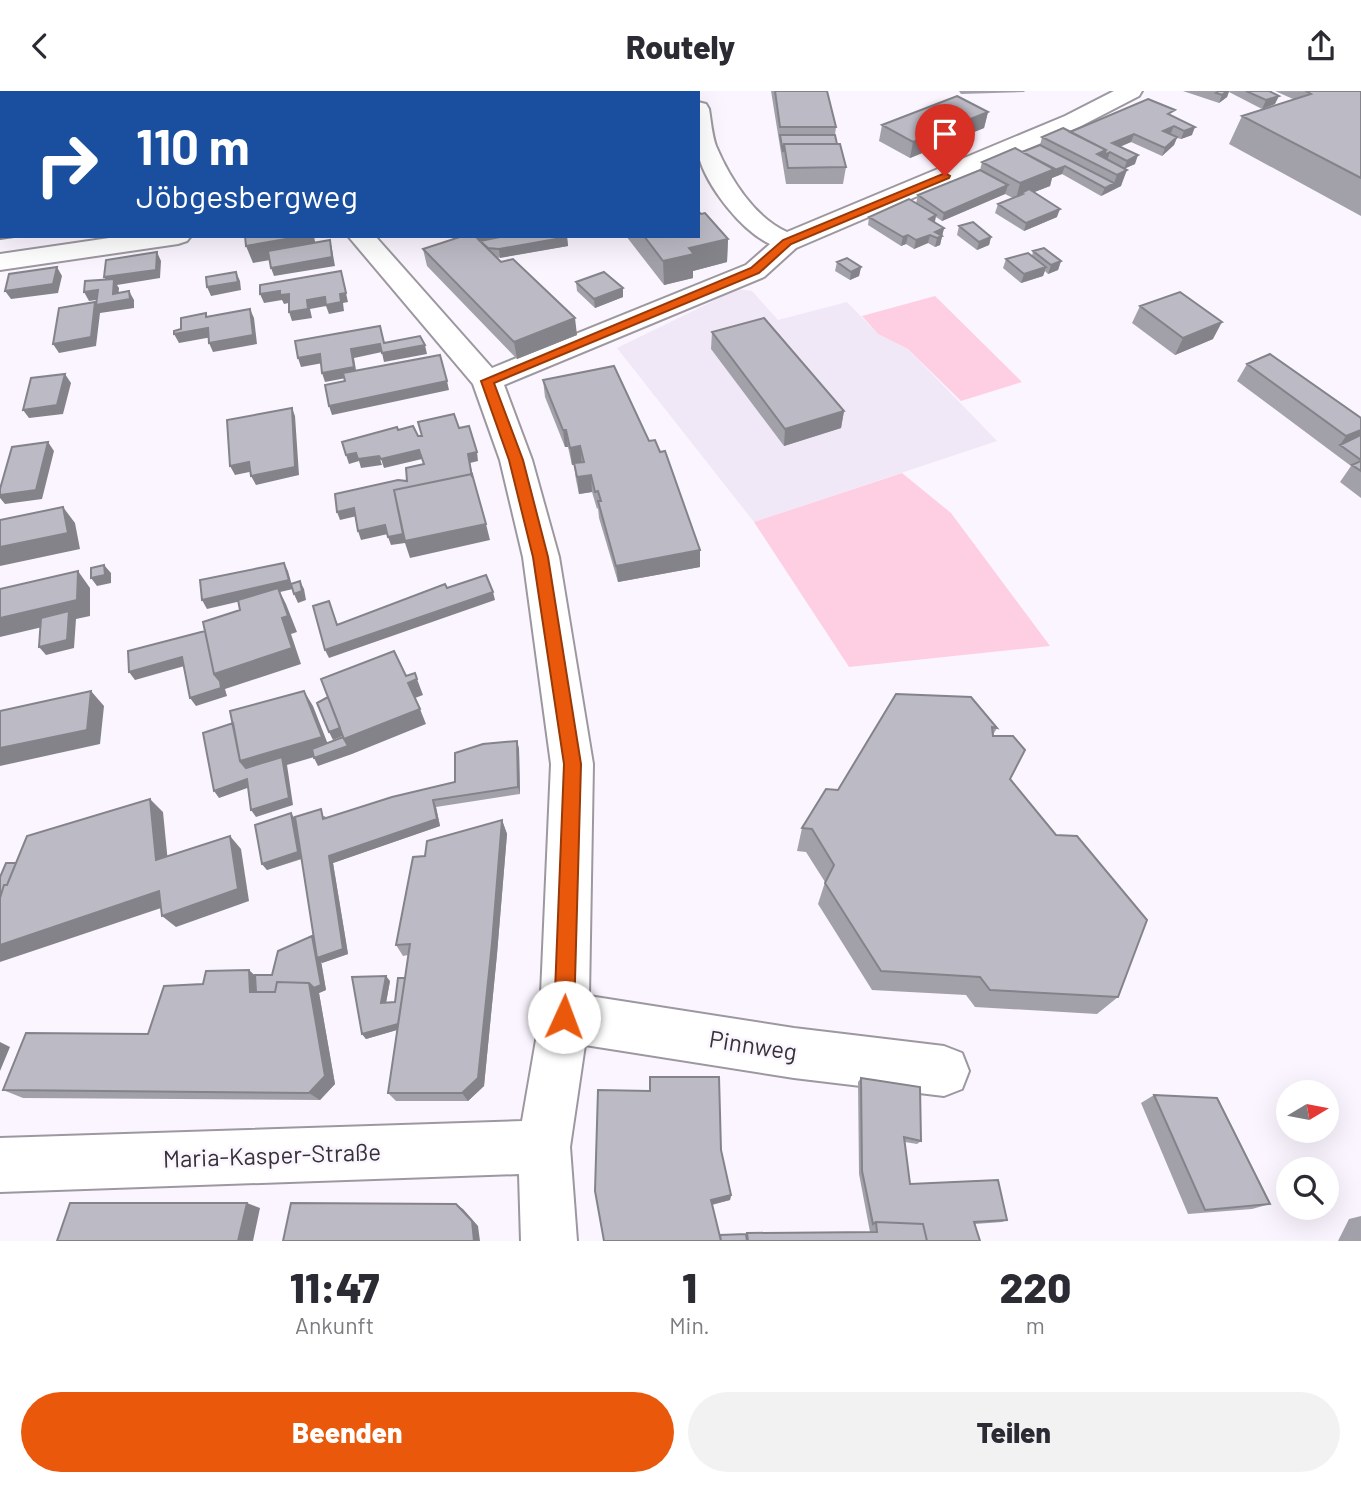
<!DOCTYPE html>
<html lang="de">
<head>
<meta charset="utf-8">
<style>
  :root { --surface:#fff; --page:#f2f2f3; --text:#2b2b33; --muted:#7c7c81; --accent:#ea580c }
  body { margin:0; font-family:Barlow,sans-serif; background:var(--page); color:var(--text); height:100vh; display:flex; flex-direction:column; font-size:26px; white-space:nowrap }
  * { box-sizing:border-box; margin:0 }
  p { font-size:23px; color:var(--muted) }
  .icon { flex:none; width:38px; height:38px; fill:none; stroke:currentColor; stroke-width:2; stroke-linecap:round; stroke-linejoin:round }
  .map { position:relative; height:1150px; overflow:hidden }
  .details { display:flex; flex-direction:column; background:var(--surface); flex:1 }
  .details>* { flex:none }
  .guide { position:absolute; left:0px; top:0px; width:700px; height:147px; box-shadow:0 7px 28px #0002; background:#1a4fa0; color:#fff; overflow:hidden }
  .needle { width:46px; rotate:80deg }
  .fabs { position:absolute; left:1276px; top:989px; display:grid; gap:14px }
  .fabs a { display:grid; place-items:center; width:63px; height:63px; border-radius:50%; background:var(--surface); box-shadow:0 7px 28px #0002; font-size:35px }
  .pin { position:absolute; display:grid; place-items:center; width:60px; height:60px; color:#fff; margin:-72px -30px; border-radius:50% 50% 50% 0; rotate:-45deg; box-shadow:0 0 7px #0007 }
  .pin .icon { rotate:45deg }
  .me { position:absolute; width:77px; margin:-38px; rotate:2deg; stroke-linejoin:round; filter:drop-shadow(0 0 5px #0008) }
  .turn { display:flex; align-items:center; gap:24px; height:147px; padding:0 21px; font-size:32px }
  .turn .icon { width:91px; height:91px; stroke-width:2.5 }
  .turn b { display:block; font-size:49px; line-height:60px }
  .eta { display:flex; justify-content:space-evenly; align-items:center; height:119px; text-align:center }
  .eta b { font-size:42px; font-weight:800; line-height:49px }
  .cta { display:flex; gap:14px; margin-top:auto; padding:14px 21px }
  .cta a { flex:1; height:80px; border-radius:42px; background:var(--accent); color:#fff; font-size:28px; font-weight:800; line-height:80px; text-align:center }
  .cta a+a { background:var(--page); color:var(--text) }
  header { display:flex; justify-content:space-between; align-items:center; height:91px; padding:0 21px; background:var(--surface); font-size:32px; font-weight:800 }
  .map>svg:first-child { display:block }
  .built { fill:#f0e7f7 }
  .green { fill:#fecfe3 }
  .lines { fill:none; stroke-linecap:round; stroke-linejoin:round }
  .minor-casing { stroke:#9d98a0; stroke-width:4 }
  .minor { fill:#fff; fill-rule:evenodd }
  .wall { fill:#a2a1a9 }
  .shaded-wall { fill:#84838a }
  .building { fill:#bcbbc5; stroke:#84838a; stroke-width:2 }
  .route { fill:#ea580c; stroke:#983908; stroke-width:2 }
  .labels { text-anchor:middle; stroke-width:5; stroke-linejoin:round; paint-order:stroke }
  .near-street-label { font-size:24px; fill:#343236; stroke:#fbf5ff }
</style>
</head>
<body>
<header><svg class="icon" aria-label="back" viewBox="0 0 24 24"><path d="M15 5l-7 7 7 7"/></svg>Routely<svg class="icon" aria-label="share" viewBox="0 0 24 24"><path d="M12 15V3M7 8l5-5 5 5M5 13v7h14v-7"/></svg></header>
<div class="map">
<svg width="1361" height="1150" viewBox="0 0 1361 1150">
  <rect width="100%" height="100%" fill="#fbf5ff"/>
  <path class="built" d="M738,198L752,200L778,229L847,211L878,243L908,258L997,350L754,431L617,257Z"/>
  <path class="green" d="M935,205L1022,291L961,310L908,258L878,243L862,225Z
    M902,382L951,422L1050,555L849,576L754,431Z"/>
  <g class="lines">
    <defs>
      <path id="minor" d="M43,0H65L41,2Z
        M333,0H355L331,2Z
        M1114,0H1142L1139,5L1081,35L796,157L764,186L504,294L532,369L559,466L593,673L589,905L794,937L944,955L962,962L969,980L962,998L944,1005L794,987L585,954L570,1056L577,1150H521L519,1083L0,1101V1047L522,1030L540,926L551,673L523,466L500,369L473,293L348,145H375L492,277L746,174L770,153C742,140 707,96 699,66C694,51 698,28 698,11L706,13L709,18C711,30 712,44 716,55C730,88 755,127 787,141L1065,25Z
        M123,145H191L187,150L178,153L0,179V163Z"/>
    </defs>
    <use href="#minor" class="minor-casing"/>
    <use href="#minor" class="minor"/>
  </g>
  <path class="wall" d="M254,0H319V2H254Z
    M464,0H510L509,2H464Z
    M583,0H638V2H583Z
    M771,0H827L836,36L835,44L837,53L846,76L843,93H786Z
    M959,0H1025L1024,1L961,3Z
    M1183,0H1269L1275,13L1262,18L1229,1L1227,6L1219,12Z
    M1275,0H1361V125L1229,53L1242,25L1293,8Z
    M988,21L984,37L910,67L879,50L882,34Z
    M1173,25L1192,44L1181,48L1177,47L1174,54L1162,65L1131,51L1120,56L1135,73L1125,77L1121,95L1101,105L1062,83L1052,87L1050,95L1034,101L1057,126L1024,140L995,122L998,113L1013,107L1005,103L942,130L936,126L935,131L944,137L940,154L935,156L928,152L914,158L906,153L901,155L868,134L869,126L916,112L918,104L980,79L982,71L1022,61L1040,54L1042,46Z
    M959,135L991,146L989,154L977,159L957,144Z
    M451,145H567L568,155L497,167L577,244L517,268L427,175L423,158L453,149Z
    M626,145H698L728,148L727,171L693,180V187L664,194Z
    M1033,160L1061,170L1058,179L1048,183L1045,180L1043,185L1021,192L1003,177L1006,168L1032,165Z
    M837,171L861,176L859,185L850,189L835,180Z
    M576,191L623,197V206L595,217L577,200Z
    M1140,215L1213,248L1175,264L1132,232Z
    M712,241L844,320L841,337L784,355L711,258Z
    M1247,273L1361,327V407L1340,391L1351,375L1237,290Z
    M543,289L700,476L618,491L599,427L598,417L597,418L592,401L579,403L576,389L574,374H572L568,356H565L545,306Z
    M896,603L997,637L993,644L1010,688L1118,906L1097,923L975,916L966,904L872,899L818,813L825,791L806,761L797,760L802,737L838,699Z
    M517,650L519,658L520,703L436,716L440,735L333,772L348,863L322,872L321,870L326,899L319,902L335,993L320,1009L23,1007L3,999L148,943L203,893L255,884H272L314,848L302,768L267,779L262,773L295,728L325,725L326,727L455,691Z
    M502,729L507,743L497,863L484,995L468,1010H396L388,1002L397,939L366,948L362,943L390,890L386,912L395,911L405,887L408,864L403,865L396,854L425,765Z
    M861,987L921,1050L917,1053L905,1051L910,1093L1007,1129L1002,1131L975,1133L980,1150H604L721,1059L731,1104L730,1109L712,1114L720,1144L746,1143L747,1142L870,1141L859,1083L858,991Z
    M1154,1004L1270,1113L1252,1118L1188,1123L1141,1012Z
    M1361,1125V1150H1338L1349,1128Z"/>
  <path class="shaded-wall" d="M1227,0H1229L1227,6L1219,12L1222,4Z
    M1279,5L1275,13L1262,18L1266,9Z
    M988,21L984,37L910,67L913,51Z
    M1174,35L1170,44L1163,40Z
    M1195,36L1192,44L1181,48L1184,40Z
    M1134,43L1131,51L1109,60L1112,52Z
    M1177,46L1174,54L1162,65L1165,57Z
    M1106,59L1110,61L1107,70L1097,63Z
    M1138,64L1135,73L1124,78L1127,70Z
    M1065,75L1062,83L1052,87L1050,95L1022,106L1023,103L1021,102L1019,107L1016,108L1020,92Z
    M1127,79L1121,95L1101,105L1105,97L1114,92L1117,84Z
    M1008,94L1005,103L942,130L944,122Z
    M1060,118L1057,126L1024,140L1026,132Z
    M936,124L934,133L929,128Z
    M0,131H2V145H29L0,149Z
    M944,137L940,154L935,156L937,147L935,141Z
    M908,144L906,153L901,155L903,146Z
    M930,144L928,152L914,158L916,149Z
    M303,145H314L317,161L253,172L246,155Z
    M454,145H558L458,162Z
    M567,146L568,155L500,167L499,158Z
    M991,146L989,154L977,159L979,151Z
    M728,148L727,171L693,180V187L664,194L663,170L689,157Z
    M330,149L332,158L335,175L274,185L271,177Z
    M157,161L161,170L160,187L117,194L119,197L118,210L129,200L134,209V217L100,222L96,255L59,262L53,253L95,211L113,203L104,186Z
    M1061,170L1058,179L1048,183L1051,174Z
    M57,176L62,185L58,202L11,208L5,200Z
    M861,176L859,185L850,189L851,181Z
    M1046,176L1043,185L1021,192L1024,183Z
    M341,180L348,211L343,212L344,220L329,223L326,215L310,218L312,227L292,230L289,221L307,209L340,203Z
    M236,181L240,190L241,199L211,205L207,196Z
    M623,197V206L595,217L594,208Z
    M98,199L103,208L89,210L84,201Z
    M280,200L289,203L293,211L284,213L282,209L264,212L260,203Z
    M250,218L254,227L257,253L213,261L209,252Z
    M575,227L577,244L517,268L514,251Z
    M1222,231L1213,248L1175,264L1183,247Z
    M208,237L212,246L179,252L174,243Z
    M380,253L382,261L354,267L357,285L325,291L322,282L351,258Z
    M425,254L427,263L384,271L382,262Z
    M320,263L323,272L301,276L298,267Z
    M65,283L71,292L63,323L29,327L23,319Z
    M447,290L449,299L332,324L329,315Z
    M292,317L295,325L299,384L256,394L251,385Z
    M844,320L841,337L784,355L785,338Z
    M563,339H566L568,356H565Z
    M1361,339V348L1340,354L1346,345Z
    M48,351L54,360L42,408L5,413L0,407V404Z
    M580,355L582,372L572,374L570,357Z
    M419,359L422,368L384,377L381,368Z
    M477,361L478,370L470,372L476,399L486,433L490,449L410,467L405,452L391,454L388,446L468,363Z
    M356,362L379,365L382,374L361,377L359,370L349,373L346,364Z
    M249,371L254,380L235,384L230,375Z
    M591,384L592,401L579,403L577,386Z
    M63,416L75,432L80,458L0,475V456Z
    M354,417L357,425L340,429L337,421Z
    M385,434L388,443L361,449L358,440Z
    M700,459V476L618,491L616,475Z
    M284,472L288,480L293,498L280,501L286,513L297,541L291,543L301,573L225,598L227,605L196,615L190,607L214,583L282,527L279,501L207,518L202,509Z
    M104,474L111,482V492L97,495L91,487Z
    M78,480L90,497V525L76,528L74,557L46,564L39,556L68,530L0,546V527Z
    M300,490L304,498L306,509L298,512L294,503Z
    M493,501L495,509L329,567L325,559Z
    M182,566L188,574L135,589L129,581Z
    M417,588L423,604L415,607L408,592Z
    M91,600L104,615L100,653L0,675V657Z
    M304,600L313,615L331,661L287,674L293,714L256,726L251,719V685L240,670Z
    M333,613L345,644L333,649L329,641Z
    M420,618L426,633L352,663L318,675L314,667L344,648Z
    M517,650L519,658L520,703L518,696Z
    M247,688L253,695L219,707L214,700Z
    M150,708L163,721L169,782L156,769Z
    M433,709L436,716L440,735L333,772L348,863L322,872L321,870L326,899L319,902L335,993L320,1009L309,1002V892L312,845L317,851L329,765Z
    M291,722L296,729L303,767L267,779L262,773Z
    M502,729L507,743L497,863L484,995L468,1010L462,1002Z
    M230,745L241,758L249,810L176,836L162,825Z
    M159,800L173,813L0,871V837Z
    M249,879L261,890L262,906L250,901Z
    M386,885L390,890L385,917L381,912Z
    M403,931L407,936L366,948L362,943Z
    M0,951L10,956L0,980Z
    M731,1104L730,1109L710,1114L711,1109Z
    M247,1112L260,1117L253,1150H238Z
    M456,1113L463,1118L478,1135L480,1150H474Z"/>
  <path class="building" d="M146,0H220L219,2H145Z
    M284,0H312L311,1L283,2Z
    M354,0H401L400,2H352Z
    M409,0H455L454,2H414L415,0Z
    M775,0H827L836,36H780Z
    M1219,0H1227L1222,4L1216,2Z
    M1246,0H1269L1279,5L1266,9Z
    M1306,0H1361V87L1242,25L1311,3Z
    M957,5L988,21L913,51L882,34Z
    M1148,8L1175,19L1168,23L1195,36L1184,40L1174,35L1163,40L1177,46L1165,57L1134,43L1112,52L1138,64L1127,70L1110,61L1104,64L1106,59L1070,41Z
    M1063,37L1106,59L1097,63L1127,79L1117,84L1042,46Z
    M780,44H835L837,53H784L783,61Z
    M784,53H840L846,76L788,77Z
    M1040,54L1114,92L1105,97L1065,75L1055,79L1022,61Z
    M1015,57L1055,78L1020,92L982,71Z
    M980,79L1008,94L944,122L918,104Z
    M0,97H2V131H0Z
    M1029,98L1060,118L1026,132L998,113L1023,103L1021,102Z
    M909,108L936,124L929,128L944,137L935,141L942,145L937,147L930,144L916,149L908,144L903,146L869,126Z
    M698,120L701,123L705,122L728,148L689,157L694,163L663,170L644,145H698Z
    M973,131L991,146L979,151L959,135Z
    M245,145H303L246,155Z
    M463,145H475L501,171L513,168L575,227L514,251L423,158Z
    M505,145H567V146L499,158L488,157L480,150Z
    M330,149L332,166L271,177L268,160Z
    M1044,157L1061,170L1051,174L1033,160Z
    M157,161L156,179L104,186L106,169Z
    M1028,162L1046,176L1024,183L1006,168Z
    M847,167L861,176L851,181L837,171Z
    M57,176L53,193L5,200L9,183Z
    M341,180L346,202L340,203L341,211L326,214L325,206L307,209L308,218L289,221V203L280,204V200L260,203V194Z
    M236,181L238,191L207,196L206,186Z
    M604,181L623,197L594,208L576,191Z
    M114,188L113,203L129,200L130,208L96,214L98,199L84,201L85,190Z
    M1180,201L1222,231L1183,247L1140,215Z
    M95,211L91,246L53,253L59,217Z
    M250,218L253,244L209,252L208,237L174,243V240L181,238V227L206,222V226Z
    M764,227L844,320L785,338L712,241Z
    M380,235L384,252L420,245L425,254L382,262L380,253L351,258L354,276L322,282L320,263L298,267L295,250Z
    M1270,263L1361,327V339L1346,345L1247,273Z
    M440,264L447,290L329,315L325,294L345,290L343,282Z
    M614,275L649,350L655,349L660,361L665,360L700,459L616,475L598,410H601L598,400L595,401L591,384L577,386L574,372L584,371L580,355L570,357L566,339H563L543,289Z
    M65,283L57,314L23,319L31,287Z
    M292,317L295,376L251,385L249,371L230,375L227,329Z
    M454,323L459,337L469,335L477,361L468,363L472,386V383L394,399L403,443L388,446L385,434L358,440L354,417L337,421L335,403L398,389L407,390L406,377L424,373L419,359L381,368L379,365L358,368L356,362L346,364L342,351L397,336L398,339L413,335L418,345H422L418,331Z
    M1361,344V369L1340,354Z
    M48,351L36,399L0,404V398L12,356Z
    M1361,370V380L1352,374Z
    M472,383L486,433L405,450L394,399Z
    M63,416L68,442L0,456V429Z
    M284,472L289,489L202,509L200,489Z
    M104,474L105,484L91,487V477Z
    M78,480L77,509L0,527V498Z
    M486,484L493,501L325,559L313,515L329,510L337,534L445,493L447,497Z
    M300,490L302,500L294,503L291,493Z
    M278,497L288,525L282,527L292,557L214,583L203,531L240,519L238,509Z
    M69,520L67,549L39,556L41,527Z
    M205,540L214,583L220,590L221,597L190,607L182,566L129,581L128,560Z
    M394,560L406,585L415,582L417,588L408,592L420,618L344,648L321,588Z
    M91,600L87,639L0,657V620Z
    M304,600L322,646L240,670L230,620Z
    M896,603L971,606L997,637L992,636L993,645H1013L1025,659L1010,688L1056,744L1077,745L1147,829L1118,906L990,899L980,886L881,880L825,792L834,774L812,738L802,737L826,698L838,699Z
    M328,606L340,637L329,641L317,612Z
    M233,632L240,670L246,677L282,666L289,707L251,719L247,688L214,700L203,642Z
    M343,646L348,655L314,667L312,658Z
    M517,650L518,696L433,709L437,728L329,765L343,858L317,867L295,726L321,718L323,728L392,706L455,691V662L483,653Z
    M150,708L156,769L230,745L238,798L162,825L159,800L0,854V807L4,794H7L27,745Z
    M291,722L298,761L262,773L255,734Z
    M502,729L492,852L478,987L462,1002H388L410,853L396,854L413,766L425,765L427,750Z
    M6,772H16L7,794H4L0,807V786Z
    M312,845L321,894L314,897L309,892L277,891L275,901H256L255,884H272L278,860Z
    M249,879L250,901H275L277,891L309,892L325,985L309,1002L3,999L26,942L148,943L164,895L203,893L206,880Z
    M386,885L381,912L395,911L398,887H405L398,933L362,943L352,886Z
    M650,986H719L721,1059L731,1104L711,1109L721,1150H604L595,1100L598,999L650,1000Z
    M861,987L920,996L921,1050L904,1046L910,1093L998,1089L1007,1129L974,1131L980,1150H927L923,1133L876,1131L873,1133L862,1080Z
    M1154,1004L1217,1007L1270,1113L1205,1119Z
    M70,1112H247L238,1150H57Z
    M291,1112L456,1113L472,1130L474,1150H283Z
    M876,1131L923,1133L927,1150H748L747,1142L877,1141Z
    M746,1143L747,1150H721L720,1144Z"/>
  <path class="route" d="M945,82L950,85L949,87L791,153L759,182L494,292L523,369L548,466L581,673L574,926L571,933L564,936L557,933L554,926L564,673L533,466L509,369L481,290L751,177L783,149Z"/>
  <g class="labels">
    <g class="near-street-label">
      <text transform="translate(753 955) rotate(9)" y="8">Pinnweg</text>
      <text transform="translate(272 1065) rotate(-2)" y="8">Maria-Kasper-Straße</text>
    </g>
  </g>
</svg>
<div class="fabs">
<a><svg class="needle" viewBox="-14 -14 28 28"><path d="M0-13l5 13h-10z" fill="#e53935"/><path d="M0 13l5-13h-10z" fill="#7c7c81"/></svg></a>
<a><svg class="icon" aria-label="search" viewBox="0 0 24 24"><circle cx="10" cy="10" r="6"/><path d="M15 15l6 6"/></svg></a>
</div>
<div class="pin" style="left:945px;top:85px;background:#d93025"><svg class="icon" aria-label="arrive" viewBox="0 0 24 24"><path d="M6 21V4h12l-3 4 3 4H6"/></svg></div>
<svg class="me" style="left:564px;top:926px" viewBox="-20 -20 40 40"><circle r="19" fill="#fff"/><path d="M0-13L10 11 0 6-10 11z" fill="#ea580c"/></svg>
<div class="guide">
<div class="turn"><svg class="icon" aria-label="right" viewBox="0 0 24 24"><path d="M7 20v-9h11M14 6l5 5-5 5"/></svg><div><b>110 m</b>Jöbgesbergweg</div></div>
</div>
</div>
<section class="details">
<div class="eta">
<div><b>11:47</b><p>Ankunft</p></div>
<div><b>1</b><p>Min.</p></div>
<div><b>220</b><p>m</p></div>
</div>
<div class="cta"><a>Beenden</a><a>Teilen</a></div>
</section>
</body>
</html>
